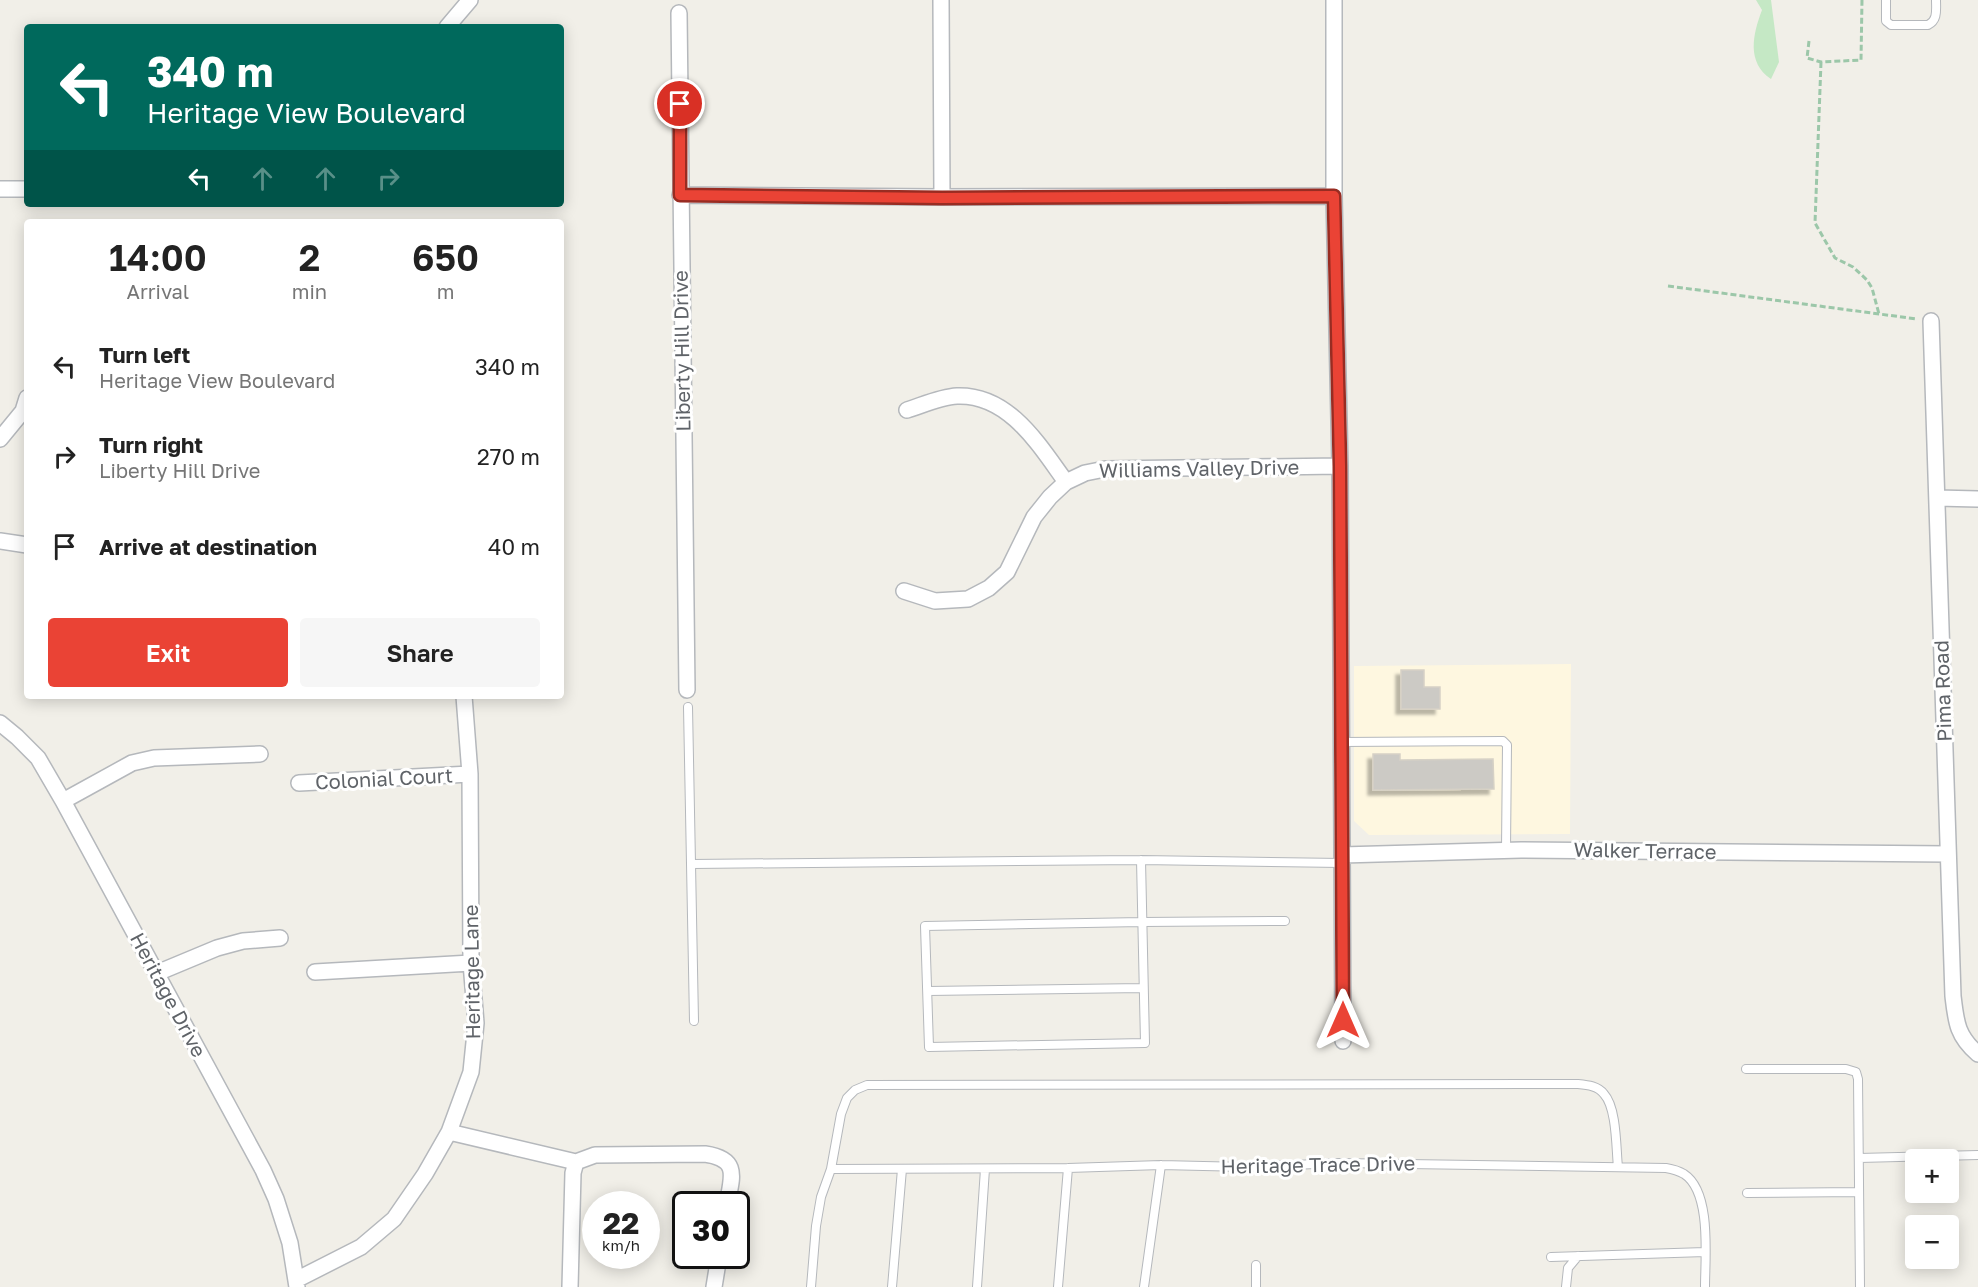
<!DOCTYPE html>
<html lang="en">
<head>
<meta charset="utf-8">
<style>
  :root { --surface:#fff; --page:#f6f6f6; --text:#222; --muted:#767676; --accent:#ea4335 }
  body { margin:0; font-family:"Golos Text",sans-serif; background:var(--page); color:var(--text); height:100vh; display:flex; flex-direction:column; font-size:22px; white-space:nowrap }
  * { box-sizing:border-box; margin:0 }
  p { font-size:20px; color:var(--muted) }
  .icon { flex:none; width:33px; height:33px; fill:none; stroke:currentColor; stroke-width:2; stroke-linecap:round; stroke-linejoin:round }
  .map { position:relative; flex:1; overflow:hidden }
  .sheet { position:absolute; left:24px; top:219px; width:540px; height:480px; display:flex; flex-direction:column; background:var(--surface); border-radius:6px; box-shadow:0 3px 15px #0003 }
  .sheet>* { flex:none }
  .guide { position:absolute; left:24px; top:24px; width:540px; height:183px; border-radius:6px; box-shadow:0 3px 15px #0003; background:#00695c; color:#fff; overflow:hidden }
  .fabs { position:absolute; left:1905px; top:1149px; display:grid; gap:12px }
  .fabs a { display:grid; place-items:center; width:54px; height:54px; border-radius:6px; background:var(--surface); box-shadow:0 3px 15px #0003; font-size:30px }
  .speed { position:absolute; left:582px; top:1191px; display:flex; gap:12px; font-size:30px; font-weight:700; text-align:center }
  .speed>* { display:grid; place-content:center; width:78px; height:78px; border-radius:50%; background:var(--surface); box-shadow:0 3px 15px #0003; line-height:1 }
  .speed small { font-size:15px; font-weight:400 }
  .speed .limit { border:3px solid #111; border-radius:9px; background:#fff; color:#111 }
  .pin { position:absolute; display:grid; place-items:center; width:51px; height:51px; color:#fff; margin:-26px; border:3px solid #fff; border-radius:50%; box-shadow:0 2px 6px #0007 }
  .me { position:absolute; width:66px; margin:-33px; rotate:0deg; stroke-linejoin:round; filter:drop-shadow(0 0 4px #0008) }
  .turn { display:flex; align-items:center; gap:21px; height:126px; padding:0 24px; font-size:27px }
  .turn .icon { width:78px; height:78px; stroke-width:2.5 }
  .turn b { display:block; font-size:42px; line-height:51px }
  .lanes { display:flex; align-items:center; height:57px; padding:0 24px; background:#0003; justify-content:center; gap:30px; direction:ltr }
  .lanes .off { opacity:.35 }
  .eta { display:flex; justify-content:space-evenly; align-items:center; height:102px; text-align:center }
  .eta b { font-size:36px; font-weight:600; line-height:42px }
  .primary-button { display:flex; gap:12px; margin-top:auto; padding:12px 24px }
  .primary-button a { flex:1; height:69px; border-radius:6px; background:var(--accent); color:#fff; font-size:24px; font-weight:600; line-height:69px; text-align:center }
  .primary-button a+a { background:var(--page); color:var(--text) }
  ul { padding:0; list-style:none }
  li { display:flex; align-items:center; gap:18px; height:90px; padding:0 24px }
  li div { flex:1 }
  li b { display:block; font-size:22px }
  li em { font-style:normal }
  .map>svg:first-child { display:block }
  .commercial { fill:#fef7e0 }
  .green { fill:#c5e8c5 }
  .building { fill:#cccac5; stroke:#d6d1c6; stroke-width:1.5; filter:url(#shadow) }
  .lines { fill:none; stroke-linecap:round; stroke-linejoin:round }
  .service-casing { stroke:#b5b8bc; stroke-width:10 }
  .minor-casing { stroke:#b5b8bc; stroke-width:18 }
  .path { stroke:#9cc7a9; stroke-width:3; stroke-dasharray:6 3; stroke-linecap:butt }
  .service { stroke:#fff; stroke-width:8 }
  .minor { stroke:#fff; stroke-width:15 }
  .route-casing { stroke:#982c22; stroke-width:15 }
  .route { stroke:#ea4335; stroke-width:10 }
  .labels { text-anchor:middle; stroke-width:6; stroke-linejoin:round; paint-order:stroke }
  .street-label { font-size:20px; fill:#5f6368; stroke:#fff }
</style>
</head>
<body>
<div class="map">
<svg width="1978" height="1287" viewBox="0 0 1978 1287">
  <defs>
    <filter id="shadow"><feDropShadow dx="-5" dy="5" stdDeviation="1.5" flood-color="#0004"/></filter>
  </defs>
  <rect width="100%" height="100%" fill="#f1efe8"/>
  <path class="commercial" d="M1571,664L1570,834L1369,835L1354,821V666Z"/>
  <path class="green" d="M1756,0H1771L1779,62L1771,79C1746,62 1753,34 1762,10Z"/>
  <path class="building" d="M1401,670H1424V687H1440V709H1401Z
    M1373,754H1400V760L1493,759L1494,789L1373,790Z"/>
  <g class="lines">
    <defs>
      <path id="service" d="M1886,0V21L1891,25H1928C1938,20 1936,10 1936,0
        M688,707L694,1021
        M1340,742L1503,741L1507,745L1506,850
        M1141,860L1145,1043L929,1047L925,926L1142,922L1285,921
        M692,864L1141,860L1342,863
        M928,991L1143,988
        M1746,1069H1846L1856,1072L1858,1079L1860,1287
        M1859,1158L1978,1155
        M831,1169L1068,1168L1161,1165L1246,1167L1339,1163L1666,1168C1672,1169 1679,1171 1684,1174C1712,1192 1705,1258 1705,1287
        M1747,1193L1859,1192
        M1551,1257L1705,1252
        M811,1287L816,1226L821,1197L831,1169L841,1114L847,1098L855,1090L867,1085L1578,1084C1588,1085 1598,1086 1604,1094C1617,1108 1616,1149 1618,1167
        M892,1287L902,1169
        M977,1287L985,1169
        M1058,1287L1068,1168
        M1144,1287L1161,1165
        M1256,1287V1265
        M1566,1287L1568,1268L1578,1256"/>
      <path id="minor" d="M941,0L942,197
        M1334,0V196L1340,466L1343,1041
        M679,13L687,690
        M447,27L470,0
        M0,189H27
        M680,195L942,197L1334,196
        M1931,321L1953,996C1956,1022 1957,1036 1978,1054
        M907,410C923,405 940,397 957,396C1009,394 1039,445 1066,482
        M0,439L23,411L27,398
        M1937,498L1978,499
        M0,541L27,545
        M904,591L935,601L968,599L989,588L1007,572L1034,517L1050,497L1066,482L1085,473L1105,469L1340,466
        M0,723L17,737L38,758L63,801L263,1170L276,1199L290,1243L297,1287
        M299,783L470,774
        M63,801L132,763L154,758L260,754
        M1342,855L1521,850L1948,854
        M315,972L471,963
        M157,973L217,948L243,941L280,938
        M449,1132L576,1162L595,1155L705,1154C740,1159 732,1177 727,1204
        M296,1280L361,1247L394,1219L425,1174L449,1132L471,1072L476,1023L471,963L470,774L464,696
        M570,1287L573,1173L576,1162
        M714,1287L719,1256"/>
    </defs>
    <use href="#service" class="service-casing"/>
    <use href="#minor" class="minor-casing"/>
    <path class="path" d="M1809,41L1807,58L1821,62L1861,60L1862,0
      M1821,62L1815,223L1835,258L1853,267L1867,280L1872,288L1879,314
      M1668,286L1917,319"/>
    <use href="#service" class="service"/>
    <use href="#minor" class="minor"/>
  </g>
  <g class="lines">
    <defs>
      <path id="route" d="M680,104V195L942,198L1334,196L1340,466L1343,1020"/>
    </defs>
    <use href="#route" class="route-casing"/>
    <use href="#route" class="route"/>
  </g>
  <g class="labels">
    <g class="street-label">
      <text transform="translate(682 351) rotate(-91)" y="7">Liberty Hill Drive</text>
      <text transform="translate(1199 469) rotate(-1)" y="7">Williams Valley Drive</text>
      <text transform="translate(1943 691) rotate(-92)" y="7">Pima Road</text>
      <text transform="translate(384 779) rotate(-3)" y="7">Colonial Court</text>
      <text transform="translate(1645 851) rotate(1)" y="7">Walker Terrace</text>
      <text transform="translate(472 972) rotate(-91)" y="7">Heritage Lane</text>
      <text transform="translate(168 995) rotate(62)" y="7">Heritage Drive</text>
      <text transform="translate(1318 1165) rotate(-1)" y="7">Heritage Trace Drive</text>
    </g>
  </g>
</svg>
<div class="fabs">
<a>+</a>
<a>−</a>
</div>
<div class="speed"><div>22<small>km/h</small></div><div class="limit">30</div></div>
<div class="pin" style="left:680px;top:104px;background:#d93025"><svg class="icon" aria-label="arrive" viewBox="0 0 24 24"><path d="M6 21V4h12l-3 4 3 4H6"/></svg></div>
<svg class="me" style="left:1343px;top:1020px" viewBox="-20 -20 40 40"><path d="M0-17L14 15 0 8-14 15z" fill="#ea4335" stroke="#fff" stroke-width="4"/></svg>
<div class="guide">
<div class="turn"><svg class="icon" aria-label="left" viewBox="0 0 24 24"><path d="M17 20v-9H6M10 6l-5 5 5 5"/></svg><div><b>340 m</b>Heritage View Boulevard</div></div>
<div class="lanes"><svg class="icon" aria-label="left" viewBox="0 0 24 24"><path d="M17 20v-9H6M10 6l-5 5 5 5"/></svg><svg class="icon off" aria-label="ahead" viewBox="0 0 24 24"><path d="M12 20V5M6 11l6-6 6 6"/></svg><svg class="icon off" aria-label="ahead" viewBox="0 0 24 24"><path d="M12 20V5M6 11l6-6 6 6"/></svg><svg class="icon off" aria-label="right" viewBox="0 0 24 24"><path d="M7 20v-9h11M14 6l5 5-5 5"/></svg></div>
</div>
<section class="sheet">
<div class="eta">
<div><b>14:00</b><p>Arrival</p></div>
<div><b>2</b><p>min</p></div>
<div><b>650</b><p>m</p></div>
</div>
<ul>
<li><svg class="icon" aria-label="left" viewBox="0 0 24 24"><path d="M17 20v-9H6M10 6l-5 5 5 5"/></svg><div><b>Turn left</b><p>Heritage View Boulevard</p></div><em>340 m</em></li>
<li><svg class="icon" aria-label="right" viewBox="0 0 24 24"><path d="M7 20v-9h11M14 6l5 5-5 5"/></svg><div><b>Turn right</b><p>Liberty Hill Drive</p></div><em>270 m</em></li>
<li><svg class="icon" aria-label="arrive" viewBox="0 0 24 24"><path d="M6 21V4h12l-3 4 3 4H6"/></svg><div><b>Arrive at destination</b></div><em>40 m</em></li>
</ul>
<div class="primary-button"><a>Exit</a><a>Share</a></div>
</section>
</div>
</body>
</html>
